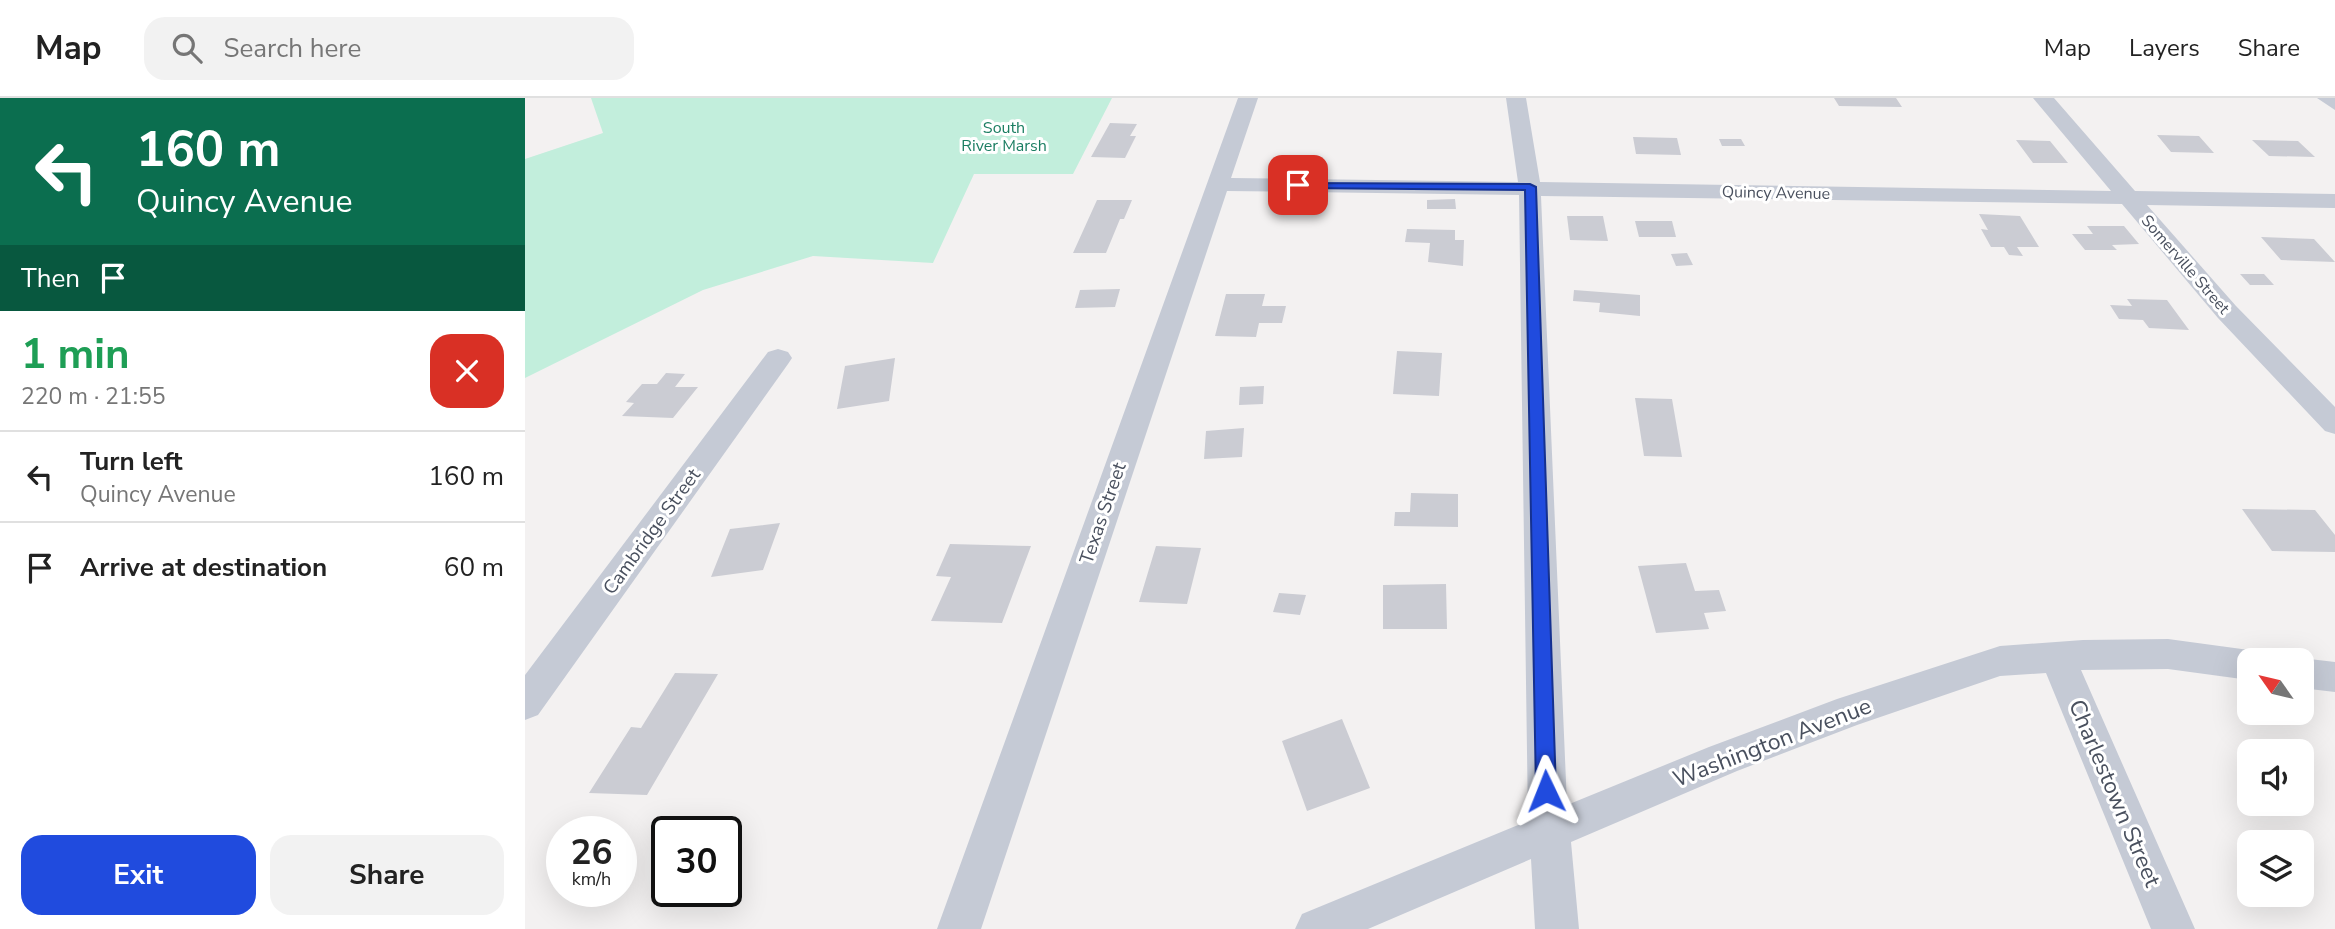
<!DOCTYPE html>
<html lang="en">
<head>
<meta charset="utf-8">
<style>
  :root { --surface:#fff; --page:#f2f2f2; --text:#222; --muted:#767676; --line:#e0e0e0; --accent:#204bde }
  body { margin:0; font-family:"Nunito Sans",sans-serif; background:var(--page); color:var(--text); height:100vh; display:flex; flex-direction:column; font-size:26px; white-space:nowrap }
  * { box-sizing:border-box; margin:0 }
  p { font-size:23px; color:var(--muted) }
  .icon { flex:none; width:38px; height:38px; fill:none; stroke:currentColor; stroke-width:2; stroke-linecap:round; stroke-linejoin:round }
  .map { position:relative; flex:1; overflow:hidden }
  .side { display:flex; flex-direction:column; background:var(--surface); width:525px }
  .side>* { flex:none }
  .top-card { background:#0b6e4f; color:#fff; overflow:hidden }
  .needle { width:46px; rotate:304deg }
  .tools { position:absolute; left:1712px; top:550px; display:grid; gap:14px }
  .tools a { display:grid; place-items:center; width:77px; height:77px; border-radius:14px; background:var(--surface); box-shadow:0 7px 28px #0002; font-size:35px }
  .speed { position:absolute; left:21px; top:718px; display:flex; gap:14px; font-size:35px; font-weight:700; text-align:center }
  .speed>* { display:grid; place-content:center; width:91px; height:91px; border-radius:50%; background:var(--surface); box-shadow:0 7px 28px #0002; line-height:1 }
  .speed small { font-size:18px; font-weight:400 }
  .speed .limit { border:4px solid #111; border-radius:10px; background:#fff; color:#111 }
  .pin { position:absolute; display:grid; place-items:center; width:60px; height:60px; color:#fff; margin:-30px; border-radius:14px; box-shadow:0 4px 10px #0006 }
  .me { position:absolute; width:77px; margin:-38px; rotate:358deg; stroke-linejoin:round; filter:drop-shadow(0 0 5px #0008) }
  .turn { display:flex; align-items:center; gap:24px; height:147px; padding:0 21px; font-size:32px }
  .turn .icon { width:91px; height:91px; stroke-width:2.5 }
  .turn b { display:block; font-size:49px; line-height:60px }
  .then { display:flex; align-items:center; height:66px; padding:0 21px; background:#0003; gap:14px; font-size:26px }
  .round { display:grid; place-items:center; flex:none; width:74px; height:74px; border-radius:21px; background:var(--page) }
  .summary { display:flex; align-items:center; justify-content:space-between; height:119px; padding:0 21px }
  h1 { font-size:42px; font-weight:700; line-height:52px; color:#1e9e55 }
  .button { display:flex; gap:14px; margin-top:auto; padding:14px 21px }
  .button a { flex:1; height:80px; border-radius:21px; background:var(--accent); color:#fff; font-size:28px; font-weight:700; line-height:80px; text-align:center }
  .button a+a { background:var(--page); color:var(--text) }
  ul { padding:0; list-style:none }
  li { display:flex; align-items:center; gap:21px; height:91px; padding:0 21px; border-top:2px solid var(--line) }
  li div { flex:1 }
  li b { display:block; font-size:26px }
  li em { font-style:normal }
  header { display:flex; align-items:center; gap:42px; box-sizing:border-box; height:98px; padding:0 35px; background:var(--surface); border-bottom:2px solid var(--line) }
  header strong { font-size:33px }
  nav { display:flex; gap:38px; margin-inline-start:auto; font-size:24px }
  .search { width:490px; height:63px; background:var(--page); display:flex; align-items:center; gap:18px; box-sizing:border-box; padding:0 24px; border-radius:21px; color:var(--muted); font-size:26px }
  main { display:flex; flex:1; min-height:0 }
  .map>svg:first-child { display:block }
  .green { fill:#c2eedc }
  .building { fill:#cbccd3 }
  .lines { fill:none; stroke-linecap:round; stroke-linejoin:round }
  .street { fill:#c5cad5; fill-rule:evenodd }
  .route { fill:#204bde; stroke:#153190; stroke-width:2 }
  .labels { text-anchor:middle; stroke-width:6; stroke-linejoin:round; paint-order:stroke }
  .far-park-label { font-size:16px; fill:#1b7e62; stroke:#fff }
  .far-street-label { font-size:16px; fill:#49505e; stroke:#fff }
  .street-label { font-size:19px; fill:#49505e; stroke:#fff }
  .near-street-label { font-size:23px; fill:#49505e; stroke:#fff }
</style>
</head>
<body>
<header>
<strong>Map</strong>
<div class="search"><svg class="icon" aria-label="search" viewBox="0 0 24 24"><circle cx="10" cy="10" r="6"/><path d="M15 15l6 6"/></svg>Search here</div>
<nav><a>Map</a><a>Layers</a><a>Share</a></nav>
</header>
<main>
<section class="side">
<div class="top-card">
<div class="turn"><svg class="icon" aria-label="left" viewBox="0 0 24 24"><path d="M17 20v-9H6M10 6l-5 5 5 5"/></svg><div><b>160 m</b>Quincy Avenue</div></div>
<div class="then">Then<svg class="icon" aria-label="arrive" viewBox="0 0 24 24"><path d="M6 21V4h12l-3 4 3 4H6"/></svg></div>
</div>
<div class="summary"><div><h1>1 min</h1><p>220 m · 21:55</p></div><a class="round" style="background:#d93025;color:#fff"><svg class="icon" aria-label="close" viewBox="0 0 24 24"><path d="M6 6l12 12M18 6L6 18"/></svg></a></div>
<ul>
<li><svg class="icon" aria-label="left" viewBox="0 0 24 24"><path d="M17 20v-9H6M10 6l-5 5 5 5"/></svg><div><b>Turn left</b><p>Quincy Avenue</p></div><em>160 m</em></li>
<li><svg class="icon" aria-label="arrive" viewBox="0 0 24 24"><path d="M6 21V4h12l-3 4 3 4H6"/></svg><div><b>Arrive at destination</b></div><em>60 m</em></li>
</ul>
<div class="button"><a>Exit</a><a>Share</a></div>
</section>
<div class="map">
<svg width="1810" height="831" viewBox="0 0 1810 831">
  <rect width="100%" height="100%" fill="#f3f1f1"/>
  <path class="green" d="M66,0H587L548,76H449L408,165L288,158L178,192L0,280V61L78,35Z"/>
  <path class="building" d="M1309,0H1371L1377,9L1314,8Z
    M585,25L612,26L605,38H611L600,60L566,59Z
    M1632,37L1674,38L1689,55L1646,54Z
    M1108,39L1152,40L1156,57L1111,56Z
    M1194,41H1216L1220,48H1197Z
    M1491,42L1525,43L1543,65H1508Z
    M1727,42L1773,43L1790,59L1744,58Z
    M930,101L931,111H902V102Z
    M572,102H607L599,121H595L581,155H548Z
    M1454,116L1495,118L1514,149H1492L1498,158L1484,157L1479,149H1466L1456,131L1463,132Z
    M1042,118H1078L1083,143L1045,142Z
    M1110,123H1147L1151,139H1114Z
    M1562,128H1599L1614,146L1587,147L1592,152H1560L1547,136H1568Z
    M882,131L930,132V142H939L938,168L903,164L905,145L880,144Z
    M1736,139L1789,141L1810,164L1756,162Z
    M1162,155L1168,167L1151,168L1146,156Z
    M1715,176H1739L1749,187H1725Z
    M595,191L590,209L550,210L555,192Z
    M1049,192L1115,197V218L1074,214L1075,205L1048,203Z
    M701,196H740L737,208H761L757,225H734L731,239L690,238Z
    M1602,201L1642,202L1664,232L1624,230L1618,222L1594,221L1585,207L1607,208Z
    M872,253L917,255L914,298L868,296Z
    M370,260L364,303L312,311L320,268Z
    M141,275L160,276L150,289H173L148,320L97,318L109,305L101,304L117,286H132Z
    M739,288L738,306L714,307L715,289Z
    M1110,300L1147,301L1157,359L1119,358Z
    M719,330L717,359L679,361L681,333Z
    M886,395L933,396V429L869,428L870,414H885Z
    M1717,411L1790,412L1810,437V454L1747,453Z
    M255,425L238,472L186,479L205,431Z
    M425,446L506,448L477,525L406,523L426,479L411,478Z
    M631,448L676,450L662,506L614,504Z
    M1161,465L1170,493L1194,492L1201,513L1179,515L1184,531L1131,535L1113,468Z
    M921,486L922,531H858V487Z
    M754,495L781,497L775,517L748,514Z
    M150,575L193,576L122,697L64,695L106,629L116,630Z
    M817,621L845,690L782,713L757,643Z"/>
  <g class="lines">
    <path class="street" d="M713,0H733L706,80L993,84L981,0H1001L1015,84L1586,93L1508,0H1529L1610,93L1810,96V110L1622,107L1711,208L1810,309V336L1800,333L1693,220L1597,106L1016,98L1042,707L1184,649L1312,601L1475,548L1558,542L1643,541L1724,552L1737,556L1739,562H1724V582L1643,571L1556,572L1670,831H1626L1521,575L1475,578L1332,627L1212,673L1046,744L1054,831H1010L1006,761L843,831H770L777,816L1003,723L994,97L702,93L456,831H412Z
      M1792,0H1810V12Z
      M253,251L263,254L267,260L263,266L13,617L0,622V577L243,254Z
      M1776,560L1810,564V594L1776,590V562H1770Z"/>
  </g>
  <path class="route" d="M769,85L1005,86L1011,89L1031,693L1028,700L1021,702L1014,700L1011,693L1000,92L773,90H769Z"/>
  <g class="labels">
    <g class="far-park-label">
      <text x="479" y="35">South<tspan x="479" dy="18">River Marsh</tspan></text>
    </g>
    <g class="far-street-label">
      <text transform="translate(1251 94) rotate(1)" y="6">Quincy Avenue</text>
      <text transform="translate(1661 166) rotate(49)" y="6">Somerville Street</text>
    </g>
    <g class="street-label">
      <text transform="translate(577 415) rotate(-71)" y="7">Texas Street</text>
      <text transform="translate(126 433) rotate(-54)" y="7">Cambridge Street</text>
    </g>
    <g class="near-street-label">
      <text transform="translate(1247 644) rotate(-21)" y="8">Washington Avenue</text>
      <text transform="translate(1590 695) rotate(67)" y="8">Charlestown Street</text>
    </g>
  </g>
</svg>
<div class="tools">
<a><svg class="needle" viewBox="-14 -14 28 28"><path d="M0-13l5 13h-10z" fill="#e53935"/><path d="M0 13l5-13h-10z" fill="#767676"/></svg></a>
<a><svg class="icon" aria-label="sound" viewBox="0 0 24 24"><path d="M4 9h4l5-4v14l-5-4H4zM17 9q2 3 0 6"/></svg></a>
<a><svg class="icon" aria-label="layers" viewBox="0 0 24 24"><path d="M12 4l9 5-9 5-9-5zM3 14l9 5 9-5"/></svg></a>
</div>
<div class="speed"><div>26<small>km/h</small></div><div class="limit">30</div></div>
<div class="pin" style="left:773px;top:87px;background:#d93025"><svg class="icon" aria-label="arrive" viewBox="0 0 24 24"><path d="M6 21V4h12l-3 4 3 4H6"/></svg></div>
<svg class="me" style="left:1021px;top:693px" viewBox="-20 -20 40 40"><path d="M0-17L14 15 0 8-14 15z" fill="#204bde" stroke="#fff" stroke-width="4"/></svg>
</div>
</main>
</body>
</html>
